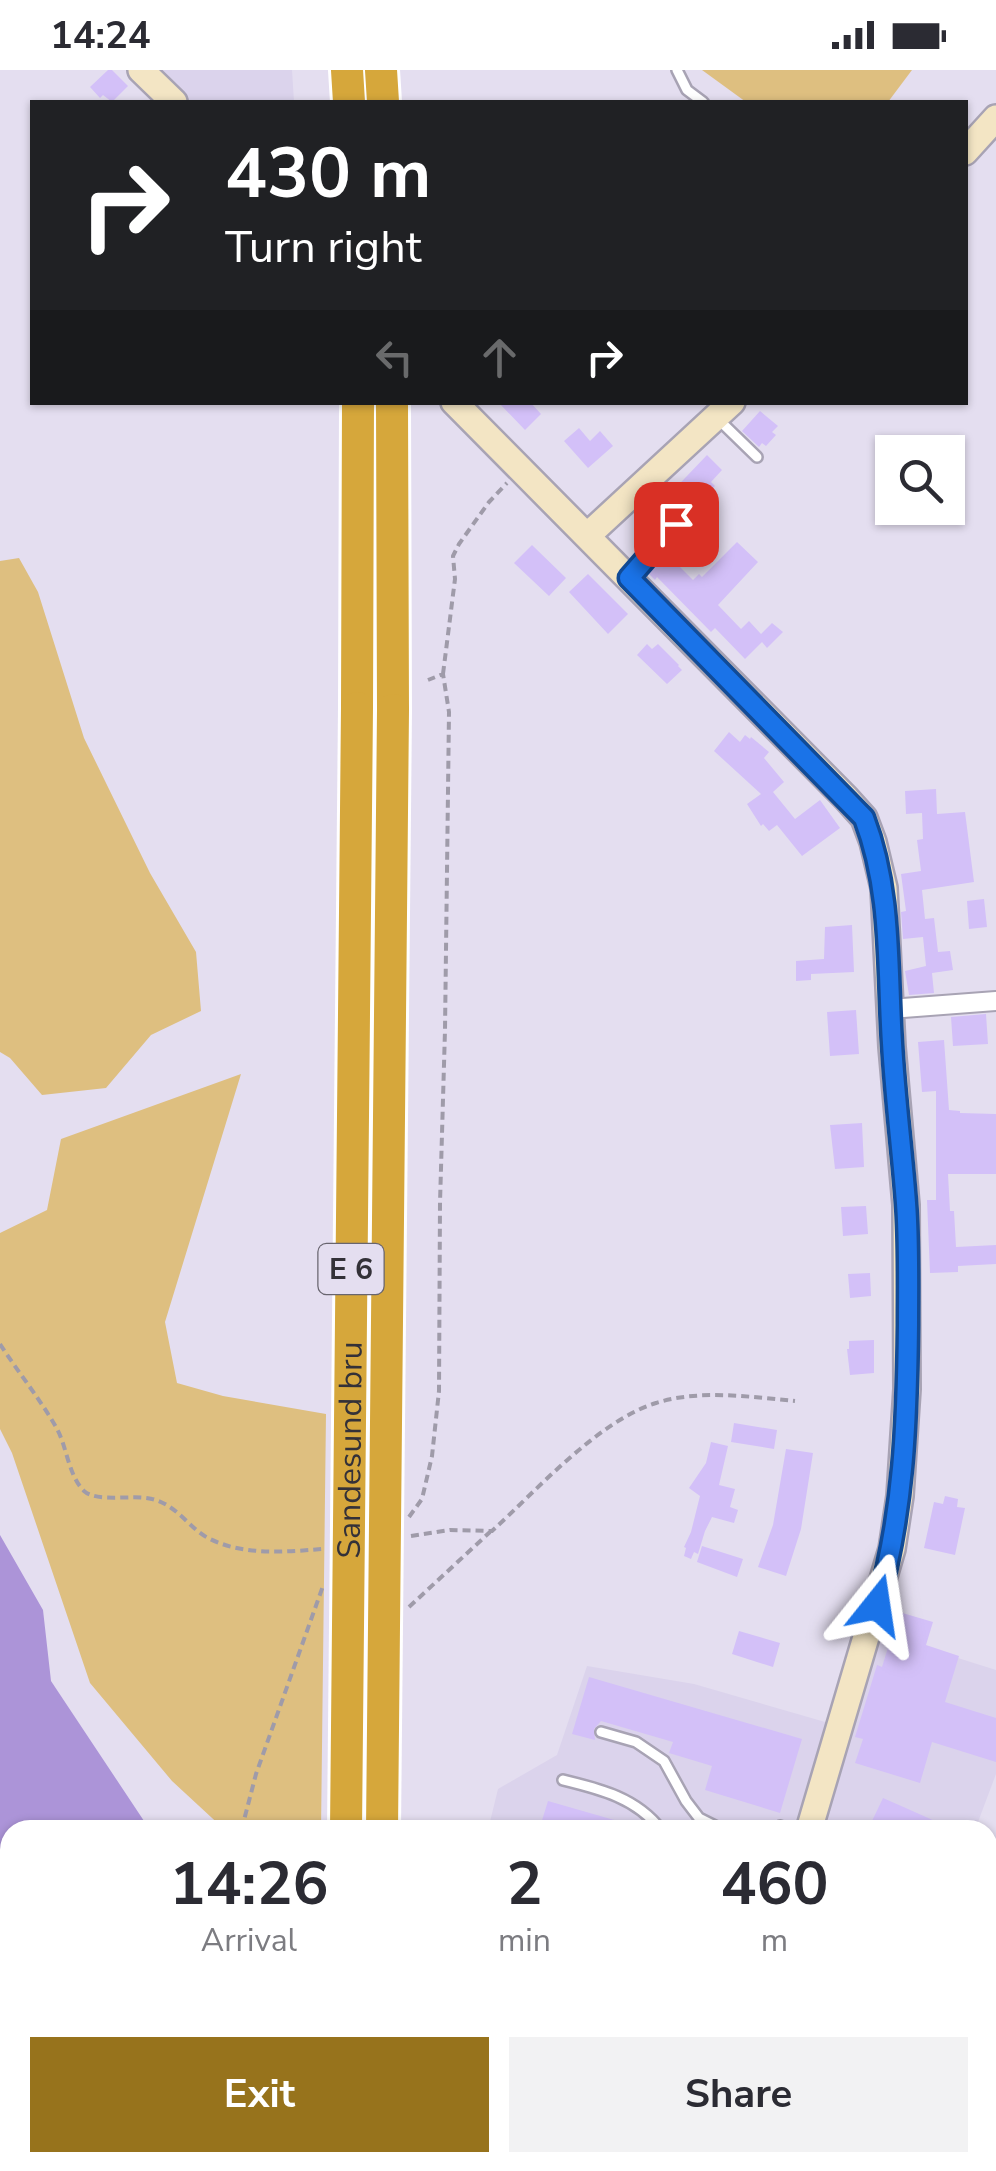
<!DOCTYPE html>
<html lang="en">
<head>
<meta charset="utf-8">
<style>
  :root { --surface:#fff; --page:#f2f2f3; --text:#2b2b33; --muted:#7c7c81; --accent:#97731c }
  body { margin:0; font-family:"Nunito Sans",sans-serif; background:var(--page); color:var(--text); height:100vh; display:flex; flex-direction:column; font-size:38px; white-space:nowrap }
  * { box-sizing:border-box; margin:0 }
  p { font-size:32px; color:var(--muted) }
  .icon { flex:none; width:55px; height:55px; fill:none; stroke:currentColor; stroke-width:2; stroke-linecap:round; stroke-linejoin:round }
  .map { position:relative; flex:1; overflow:hidden }
  .drawer { position:absolute; left:0px; top:1750px; width:998px; height:352px; display:flex; flex-direction:column; background:var(--surface); border-radius:30px 30px 0 0; box-shadow:0 2px 8px #0004 }
  .drawer>* { flex:none }
  .hud { position:absolute; left:30px; top:30px; width:938px; height:305px; border-radius:0px; box-shadow:0 2px 8px #0004; background:#202124; color:#fff; overflow:hidden }
  .buttons { position:absolute; left:875px; top:365px; display:grid; gap:20px }
  .buttons a { display:grid; place-items:center; width:90px; height:90px; border-radius:0px; background:var(--surface); box-shadow:0 2px 8px #0004; font-size:50px }
  .pin { position:absolute; display:grid; place-items:center; width:85px; height:85px; color:#fff; margin:-42px; border-radius:20px; box-shadow:0 5px 15px #0006 }
  .me { position:absolute; width:110px; margin:-55px; rotate:15deg; stroke-linejoin:round; filter:drop-shadow(0 0 8px #0008) }
  .turn { display:flex; align-items:center; gap:35px; height:210px; padding:0 30px; font-size:45px }
  .turn .icon { width:130px; height:130px; stroke-width:2.5 }
  .turn b { display:block; font-size:70px; line-height:85px }
  .lanes { display:flex; align-items:center; height:95px; padding:0 30px; background:#0003; justify-content:center; gap:50px; direction:ltr }
  .lanes .off { opacity:.35 }
  .eta { display:flex; justify-content:space-evenly; align-items:center; height:170px; text-align:center }
  .eta b { font-size:60px; font-weight:700; line-height:70px }
  .button { display:flex; gap:20px; margin-top:auto; padding:20px 30px }
  .button a { flex:1; height:115px; border-radius:0px; background:var(--accent); color:#fff; font-size:40px; font-weight:700; line-height:115px; text-align:center }
  .button a+a { background:var(--page); color:var(--text) }
  .status { display:flex; justify-content:space-between; align-items:center; height:70px; padding:0 50px; background:var(--surface); direction:ltr }
  .status svg { height:28px; fill:currentColor }
  .map>svg:first-child { display:block }
  .built { fill:#dbd3ec }
  .green { fill:#debf80 }
  .water { fill:#ac94d8 }
  .building { fill:#d3c0f8 }
  .lines { fill:none; stroke-linecap:round; stroke-linejoin:round }
  .lane-casing { stroke:#a8a3b4; stroke-width:14 }
  .street-casing { stroke:#a8a3b4; stroke-width:22 }
  .secondary-casing { stroke:#a8a3b4; stroke-width:30 }
  .highway-casing { stroke:#fff; stroke-width:38 }
  .path { stroke:#9f9ba9; stroke-width:4; stroke-dasharray:8 5; stroke-linecap:butt }
  .lane { stroke:#fff; stroke-width:9 }
  .street { stroke:#fff; stroke-width:18 }
  .secondary { stroke:#f3e5c4; stroke-width:25 }
  .highway { stroke:#d6a73b; stroke-width:32 }
  .highway-bridge-casing { stroke:#fff; stroke-width:38; stroke-linecap:butt }
  .highway-bridge { stroke:#d6a73b; stroke-width:32 }
  .route-casing { stroke:#114b97; stroke-width:25 }
  .route { stroke:#1a73e8; stroke-width:18 }
  .labels { text-anchor:middle; stroke-width:8; stroke-linejoin:round; paint-order:stroke }
  .shield { fill:#e4def0; stroke:#68656f; stroke-width:2.5 }
  .shield-label { font-size:30px; font-weight:bold; fill:#333138 }
  .street-label { font-size:32px; fill:#333138; stroke:#e4def0 }
</style>
</head>
<body>
<div class="status"><b>14:24</b><svg viewBox="0 0 49 12"><path d="M0 12V9h3v3zM5 12V6h3v6zM10 12V3h3v9zM15 12V0h3v12zM26 1h20v11H26zM47 4h2v5h-2z"/></svg></div>
<div class="map">
<svg width="996" height="2101" viewBox="0 0 996 2101">
  <rect width="100%" height="100%" fill="#e4def0"/>
  <path class="built" d="M153,0H292L294,32H186Z
    M869,1560L996,1600V1704L975,1760H488L498,1719L557,1685L587,1596L694,1614L839,1656Z
    M996,1836V2101H708L710,2092H988V1837Z
    M386,2092H542L560,2101H380Z"/>
  <path class="green" d="M702,0H912L888,32H746Z
    M19,488L38,522L84,668L150,803L196,882L201,941L151,965L106,1018L42,1025L10,988L0,982V491Z
    M241,1004L165,1252L177,1313L223,1326L326,1344L321,1760H225L172,1711L90,1613L12,1383L0,1359V1163L47,1140L61,1069Z"/>
  <path class="water" d="M0,1465L43,1540L51,1611L150,1760H10V2092H349L354,2101H0Z"/>
  <path class="building" d="M108,0H112L128,16L112,32L103,25L100,28L90,17Z
    M498,332H530L541,344L525,360Z
    M760,341L778,356L772,362L776,365L766,376L762,373L759,377L742,361Z
    M579,358L590,371L600,361L613,376L588,398L564,371Z
    M707,385L722,400L711,412L715,416L704,426L712,434L701,445L712,456L674,491L693,510L699,504L702,507L737,472L758,492L718,535L741,559L749,551L761,564L772,553L783,562L767,578L762,572L745,589L715,558L711,562L657,507L655,510L646,501L685,459L682,449L673,447L676,442L664,430Z
    M532,475L566,508L549,526L514,493Z
    M588,504L628,544L608,564L569,522Z
    M647,574L652,579L658,574L679,595L678,596L682,600L667,614L637,585Z
    M729,662L740,672L745,665L750,669L751,667L769,682L764,688L784,712L773,722L795,749L820,730L840,758L802,786L777,755L769,761L763,754L761,756L747,734L761,724L714,681Z
    M936,719L937,744L965,742L974,812L922,820L925,849L934,848L938,882L950,881L953,900L932,903L934,923L909,925L905,901L926,896L923,867L903,869L901,842L906,841L901,804L921,801L917,770L923,769L922,743L906,744L905,721Z
    M984,829L987,857L969,859L967,831Z
    M852,855L854,902L811,904V910L796,911V891L824,889L825,857Z
    M856,940L859,984L830,986L827,942Z
    M986,944L988,974L953,976L951,947Z
    M944,970L949,1040L960,1041V1043L996,1044V1104H948L950,1141H954L956,1177L996,1175V1194L958,1196V1202L930,1203L927,1130H936V1021L922,1022L918,972Z
    M862,1053L864,1097L835,1099L830,1055Z
    M866,1136L868,1164L843,1166L841,1137Z
    M870,1203L871,1226L850,1228L848,1204Z
    M874,1270V1303L850,1305L847,1279H849V1271Z
    M734,1353L777,1360L774,1379L731,1372Z
    M711,1372L728,1376L719,1415L735,1419L730,1437L738,1440L734,1453L712,1447L705,1461L698,1484L694,1482L691,1489L684,1486L686,1478L684,1477L691,1462L700,1426L689,1418L706,1393Z
    M786,1379L813,1383L801,1459L786,1506L758,1497L773,1455Z
    M945,1426L958,1429L957,1437L965,1438L955,1485L924,1478L934,1432L943,1434Z
    M702,1476L743,1489L737,1507L697,1492Z
    M899,1542L933,1552L926,1575L959,1586L945,1632L996,1648V1692L932,1672L920,1713L855,1693L863,1669L855,1667L877,1595L882,1597Z
    M739,1561L780,1573L773,1597L732,1584Z
    M589,1607L802,1669L780,1743L705,1720L712,1696L669,1683L673,1672L601,1651L594,1659L595,1670L572,1664Z
    M883,1728L908,1739L955,1760H883L884,1757L872,1751Z
    M548,1731L635,1756V1760H539Z"/>
  <g class="lines">
    <defs>
      <path id="lane" d="M677,0L687,20L703,32
        M719,350L757,387
        M631,505L676,454
        M601,1662L636,1672L664,1691L686,1731L699,1748L723,1760
        M563,1710C600,1719 637,1728 661,1760
        M775,1760L780,1756"/>
      <path id="street" d="M890,939L996,931
        M988,2072L996,2066
        M946,2101L958,2092"/>
      <path id="secondary" d="M141,0L174,32
        M965,82L996,48
        M454,332L846,728L864,748L873,772L884,818L892,977L906,1135L907,1319L900,1426L892,1479L809,1760
        M587,466L732,332
        M708,2101L710,2092"/>
      <path id="highway" d="M347,0L349,32
        M381,0L383,32
        M392,332L393,640
        M357,638L358,332
        M342,2101V2092
        M379,2101V2092"/>
    </defs>
    <use href="#lane" class="lane-casing"/>
    <use href="#street" class="street-casing"/>
    <use href="#secondary" class="secondary-casing"/>
    <use href="#highway" class="highway-casing"/>
    <path class="path" d="M443,604L455,509L453,486L459,474L489,432L507,413
      M0,1274C18,1302 40,1329 56,1357C67,1376 68,1405 84,1421C97,1433 134,1424 152,1429C177,1435 189,1458 208,1468C243,1486 285,1482 322,1479
      M409,1447L422,1429L432,1386L439,1321L440,1133L445,960L449,642L443,604L428,610
      M411,1466L450,1460L492,1461C537,1420 598,1351 656,1333C700,1319 751,1327 795,1331
      M409,1537L490,1462
      M244,1760L243,1754L256,1704L323,1516
      M407,2092L414,2101"/>
    <use href="#lane" class="lane"/>
    <use href="#street" class="street"/>
    <use href="#secondary" class="secondary"/>
    <use href="#highway" class="highway"/>
    <defs>
      <g id="highway-bridge">
        <path id="s1" d="M346,1760L357,638"/>
        <path d="M382,1760L393,640"/>
      </g>
    </defs>
    <use href="#highway-bridge" class="highway-bridge-casing"/>
    <use href="#highway-bridge" class="highway-bridge"/>
  </g>
  <g class="lines">
    <defs>
      <path id="route" d="M676,454L629,508L864,748C892,821 887,896 892,973C895,1027 902,1080 906,1133C909,1173 908,1215 908,1255C907,1350 904,1443 877,1535"/>
    </defs>
    <use href="#route" class="route-casing"/>
    <use href="#route" class="route"/>
  </g>
  <g class="labels">
    <rect class="shield" x="318.5" y="1174" width="65" height="50" rx="8"/>
    <g class="shield-label">
      <text x="351" y="1209">E 6</text>
    </g>
    <g class="street-label">
      <text dy="11" stroke="none"><textPath href="#s1" startOffset="380">Sandesund bru</textPath></text>
    </g>
  </g>
</svg>
<div class="buttons">
<a><svg class="icon" aria-label="search" viewBox="0 0 24 24"><circle cx="10" cy="10" r="6"/><path d="M15 15l6 6"/></svg></a>
</div>
<div class="pin" style="left:676px;top:454px;background:#d93025"><svg class="icon" aria-label="arrive" viewBox="0 0 24 24"><path d="M6 21V4h12l-3 4 3 4H6"/></svg></div>
<svg class="me" style="left:877px;top:1535px" viewBox="-20 -20 40 40"><path d="M0-17L14 15 0 8-14 15z" fill="#1a73e8" stroke="#fff" stroke-width="4"/></svg>
<div class="hud">
<div class="turn"><svg class="icon" aria-label="right" viewBox="0 0 24 24"><path d="M7 20v-9h11M14 6l5 5-5 5"/></svg><div><b>430 m</b>Turn right</div></div>
<div class="lanes"><svg class="icon off" aria-label="left" viewBox="0 0 24 24"><path d="M17 20v-9H6M10 6l-5 5 5 5"/></svg><svg class="icon off" aria-label="ahead" viewBox="0 0 24 24"><path d="M12 20V5M6 11l6-6 6 6"/></svg><svg class="icon" aria-label="right" viewBox="0 0 24 24"><path d="M7 20v-9h11M14 6l5 5-5 5"/></svg></div>
</div>
<section class="drawer">
<div class="eta">
<div><b>14:26</b><p>Arrival</p></div>
<div><b>2</b><p>min</p></div>
<div><b>460</b><p>m</p></div>
</div>
<div class="button"><a>Exit</a><a>Share</a></div>
</section>
</div>
</body>
</html>
